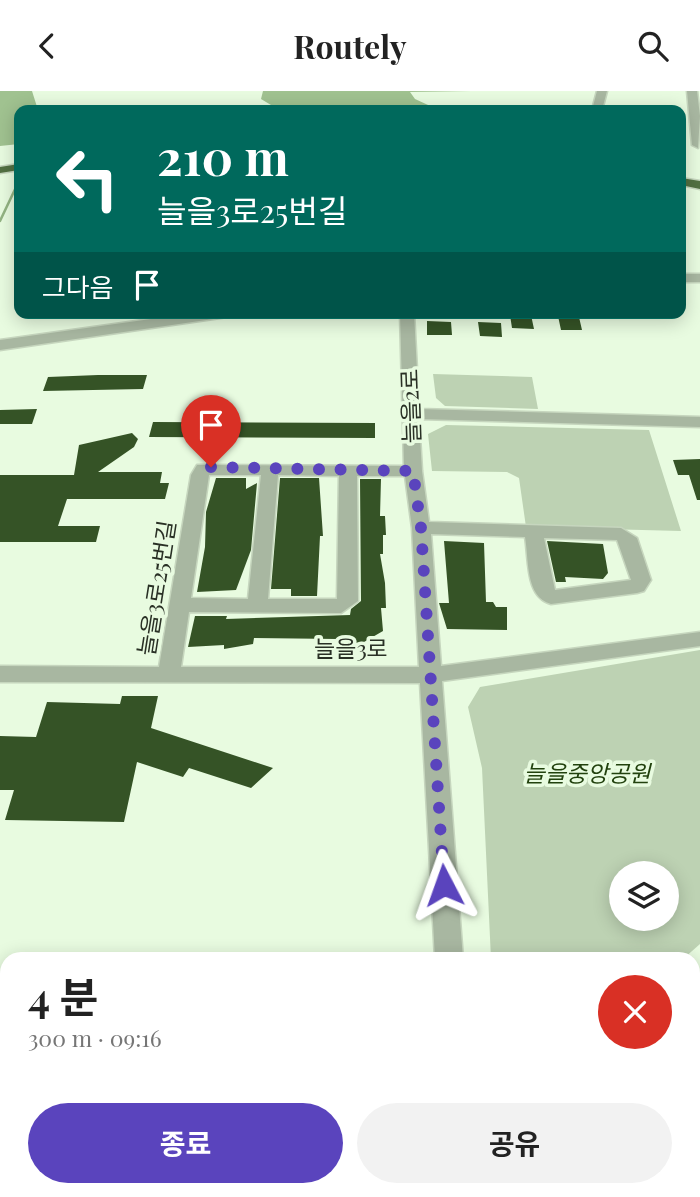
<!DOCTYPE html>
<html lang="ko">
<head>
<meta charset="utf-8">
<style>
  :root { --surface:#fff; --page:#f2f2f2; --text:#222; --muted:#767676; --accent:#5a44bd }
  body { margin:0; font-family:"Playfair Display","Noto Sans KR",serif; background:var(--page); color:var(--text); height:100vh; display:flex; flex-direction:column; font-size:26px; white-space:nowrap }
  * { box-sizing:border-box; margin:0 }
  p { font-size:23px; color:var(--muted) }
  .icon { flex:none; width:38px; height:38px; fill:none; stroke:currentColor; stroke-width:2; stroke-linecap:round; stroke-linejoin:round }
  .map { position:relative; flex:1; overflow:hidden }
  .panel { position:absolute; left:0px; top:861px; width:700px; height:245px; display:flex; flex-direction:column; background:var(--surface); border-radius:21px 21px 0 0; box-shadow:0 4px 18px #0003 }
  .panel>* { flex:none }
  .hud { position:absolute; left:14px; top:14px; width:672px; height:214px; border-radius:14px; box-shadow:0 4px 18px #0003; background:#00695c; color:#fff; overflow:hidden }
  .fabs { position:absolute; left:609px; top:770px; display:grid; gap:14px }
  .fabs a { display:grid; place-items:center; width:70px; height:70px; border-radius:50%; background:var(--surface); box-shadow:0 4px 18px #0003; font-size:35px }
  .pin { position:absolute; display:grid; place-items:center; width:60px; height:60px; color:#fff; margin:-72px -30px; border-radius:50% 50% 50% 0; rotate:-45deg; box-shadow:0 0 7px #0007 }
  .pin .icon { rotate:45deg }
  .me { position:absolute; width:77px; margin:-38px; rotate:356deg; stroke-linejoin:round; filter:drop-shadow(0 0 5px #0008) }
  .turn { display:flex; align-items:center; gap:24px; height:147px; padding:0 28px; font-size:32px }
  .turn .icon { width:91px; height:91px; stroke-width:2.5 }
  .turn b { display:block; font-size:49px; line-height:60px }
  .then { display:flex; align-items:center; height:66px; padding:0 28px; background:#0003; gap:14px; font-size:26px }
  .round { display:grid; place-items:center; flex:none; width:74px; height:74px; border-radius:37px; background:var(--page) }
  .overview { display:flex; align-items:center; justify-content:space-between; height:119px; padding:0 28px }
  h1 { font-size:42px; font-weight:700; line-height:52px }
  .primary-button { display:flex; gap:14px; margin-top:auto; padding:14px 28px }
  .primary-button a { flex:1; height:80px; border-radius:42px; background:var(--accent); color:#fff; font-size:28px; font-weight:700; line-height:80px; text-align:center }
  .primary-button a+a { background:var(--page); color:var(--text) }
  header { display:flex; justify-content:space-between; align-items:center; height:91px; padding:0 28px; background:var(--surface); font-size:32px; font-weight:700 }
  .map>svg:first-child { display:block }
  .green { fill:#bdd2b3; fill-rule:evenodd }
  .forest { fill:#a0c290 }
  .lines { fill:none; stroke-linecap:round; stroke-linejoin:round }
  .stream { stroke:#92b382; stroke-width:2.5 }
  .building { fill:#355326 }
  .minor-casing { stroke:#c6d6be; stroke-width:3 }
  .highway-casing { stroke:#c6d6be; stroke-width:3 }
  .minor { fill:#a8b7a1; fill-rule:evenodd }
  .highway { fill:#527042; fill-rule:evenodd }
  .route { stroke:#5a44bd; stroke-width:12; stroke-dasharray:0 21.6 }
  .labels { text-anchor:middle; stroke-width:7; stroke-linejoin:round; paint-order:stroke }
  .street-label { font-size:23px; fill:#293025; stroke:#e8fbe0 }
  .park-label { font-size:23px; font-style:italic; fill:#21410d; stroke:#e8fbe0 }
</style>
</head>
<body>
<header><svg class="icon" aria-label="back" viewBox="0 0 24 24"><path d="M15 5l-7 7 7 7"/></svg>Routely<svg class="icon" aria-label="search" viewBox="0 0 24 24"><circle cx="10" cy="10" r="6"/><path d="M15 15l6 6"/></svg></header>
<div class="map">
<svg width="700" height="1106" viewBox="0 0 700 1106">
  <rect width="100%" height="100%" fill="#e8fbe0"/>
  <path class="green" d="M433,283L532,286L538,318L445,315L436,307Z
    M446,334L649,339L681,440L526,436L519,387L507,381L432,380L428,343Z
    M700,559V853L683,868H491L482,677L468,616L480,596ZM621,782H667V828H621Z"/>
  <path class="forest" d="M0,0H32L38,19H19V53L0,55Z
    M263,0H471L410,1L415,8L439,19H291L276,17L261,8Z
    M0,881L7,882V1099H186L188,1106H0Z"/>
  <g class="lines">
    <path class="stream" d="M0,130L18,92"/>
  </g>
  <path class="building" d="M510,224H531L534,238L512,237Z
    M558,225L579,226L582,239H561Z
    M427,230L451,231L452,244H427Z
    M478,231L501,232L502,246L480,245Z
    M98,284H147L143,298L43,300L48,286Z
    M37,318L32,333H0V319Z
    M153,331L375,332V347L149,346Z
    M132,342L138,348L134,356L98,381H162L160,392H169L165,408H67L58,435H100L96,451H0V384H74L79,354Z
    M700,368V409H697L689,384H678L673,369Z
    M216,387H246V398L257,392L251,459L236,499L197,501L205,456L206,421Z
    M280,387H319L323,445H320L317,505H291V498H271Z
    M360,388H381L380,425H385L386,444H383V463H380L385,492L386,517H381L383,540L364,551L337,554V548L254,547L253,553L224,558V554L188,556L195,525H227L226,528L350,524L351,518L361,510Z
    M444,450L484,452L486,511H493L496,516H507V539L447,538L439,512H449Z
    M547,450L603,453L608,482L603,488L565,486L566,491H556Z
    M122,605H158L151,637L273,677L251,697L189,677L183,686L137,671L124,731L5,729L14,699H0V645L36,646L47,611L120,613Z"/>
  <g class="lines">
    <defs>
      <path id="minor" d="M597,0H607L602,19H592Z
        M687,0H697L700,25L698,57L692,54Z
        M681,183H700V191H681Z
        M194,222H234L227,226L0,259V249Z
        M400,222H414L419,318L700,326V336L419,328L422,380L429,431L621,437L637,447L651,489L644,500L637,502L551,513C525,506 529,469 525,446L431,443L441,575L700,541V555L442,590L463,868H435L420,592L0,591V575L159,576L191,384L197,374L404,375ZM209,384H261L248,508L191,507ZM278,384L339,385L337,508H268ZM357,385H405L412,437L419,576H181L189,521L341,522L358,510ZM544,447L617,449L631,489L555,499Z
        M450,1099H482V1106H450Z"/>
      <path id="highway" d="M19,73V79L0,82V76Z
        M681,87L700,90V98L681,94Z"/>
    </defs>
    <use href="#minor" class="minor-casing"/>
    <use href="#highway" class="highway-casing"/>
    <use href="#minor" class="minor"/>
    <use href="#highway" class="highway"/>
  </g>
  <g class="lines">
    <path class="route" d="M211,376L413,380L421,437L444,794"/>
  </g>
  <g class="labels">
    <g class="street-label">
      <text transform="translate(411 315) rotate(-92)" y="8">늘을2로</text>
      <text transform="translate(157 497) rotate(-81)" y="8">늘을3로25번길</text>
      <text x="351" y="566">늘을3로</text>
    </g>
    <g class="park-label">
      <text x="587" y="691">늘을중앙공원</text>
    </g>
  </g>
</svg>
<div class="fabs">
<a><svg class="icon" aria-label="layers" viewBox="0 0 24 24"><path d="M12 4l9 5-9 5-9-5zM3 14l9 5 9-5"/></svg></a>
</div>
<div class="pin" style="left:211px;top:376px;background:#d93025"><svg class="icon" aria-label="arrive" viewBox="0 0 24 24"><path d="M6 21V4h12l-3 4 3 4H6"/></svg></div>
<svg class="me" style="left:444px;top:794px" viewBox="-20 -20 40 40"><path d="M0-17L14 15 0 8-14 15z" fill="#5a44bd" stroke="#fff" stroke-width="4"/></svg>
<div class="hud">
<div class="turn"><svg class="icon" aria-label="left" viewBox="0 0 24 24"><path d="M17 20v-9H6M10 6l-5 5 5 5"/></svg><div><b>210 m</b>늘을3로25번길</div></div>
<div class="then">그다음<svg class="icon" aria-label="arrive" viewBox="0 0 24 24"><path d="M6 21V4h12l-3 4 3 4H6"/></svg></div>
</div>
<section class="panel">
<div class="overview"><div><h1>4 분</h1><p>300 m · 09:16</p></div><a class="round" style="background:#d93025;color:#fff"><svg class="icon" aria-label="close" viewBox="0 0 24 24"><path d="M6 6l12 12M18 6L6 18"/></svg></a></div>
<div class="primary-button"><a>종료</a><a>공유</a></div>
</section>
</div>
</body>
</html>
